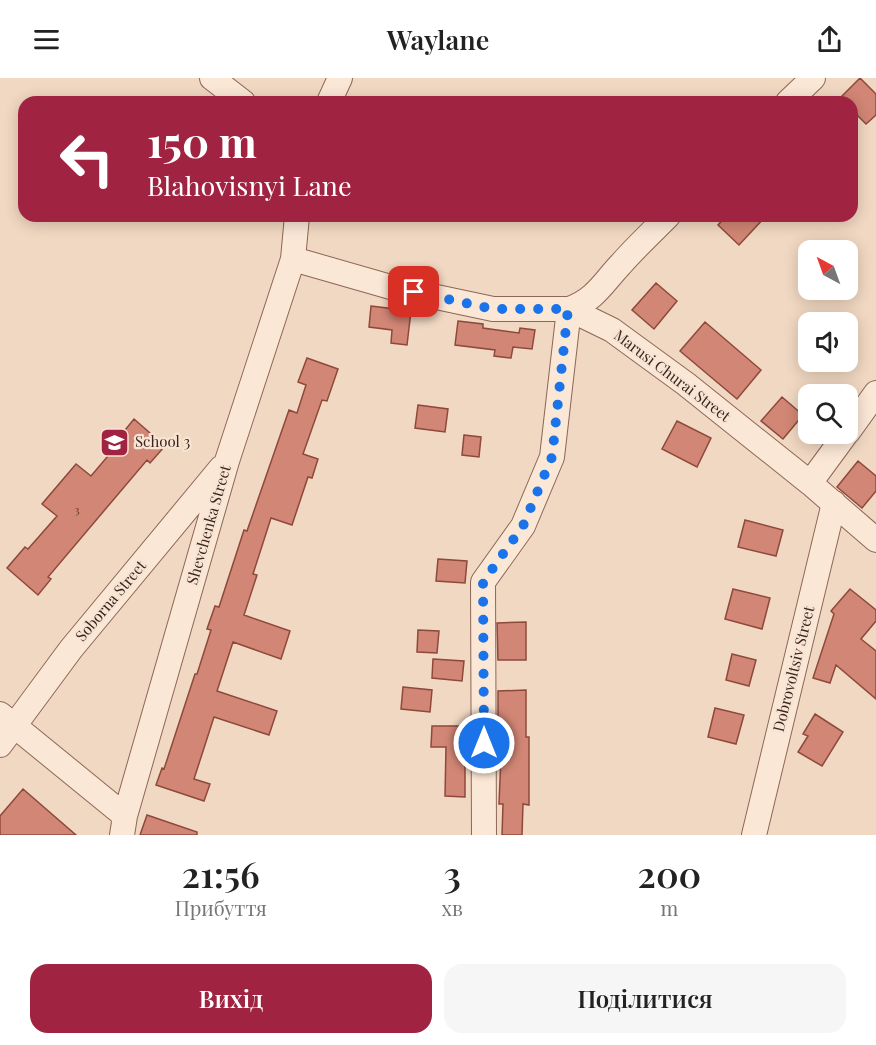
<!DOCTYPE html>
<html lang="uk">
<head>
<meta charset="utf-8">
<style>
  :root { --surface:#fff; --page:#f6f6f6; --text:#222; --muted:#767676; --accent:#a02341 }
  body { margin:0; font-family:"Playfair Display",serif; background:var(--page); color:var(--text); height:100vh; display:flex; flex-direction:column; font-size:22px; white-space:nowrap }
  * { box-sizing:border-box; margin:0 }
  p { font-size:20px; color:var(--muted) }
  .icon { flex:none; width:33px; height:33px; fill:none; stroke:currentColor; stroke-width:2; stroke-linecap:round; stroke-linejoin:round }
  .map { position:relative; height:757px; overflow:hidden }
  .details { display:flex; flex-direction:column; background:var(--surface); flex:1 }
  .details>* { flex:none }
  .hud { position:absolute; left:18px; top:18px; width:840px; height:126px; border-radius:18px; box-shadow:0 3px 15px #0003; background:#a02341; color:#fff; overflow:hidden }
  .needle { width:39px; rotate:319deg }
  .tools { position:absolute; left:798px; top:162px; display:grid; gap:12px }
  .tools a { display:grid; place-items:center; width:60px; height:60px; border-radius:12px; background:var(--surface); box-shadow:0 3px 15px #0003; font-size:30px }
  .pin { position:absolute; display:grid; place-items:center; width:51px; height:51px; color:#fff; margin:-26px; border-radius:12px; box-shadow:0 3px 9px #0006 }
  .me { position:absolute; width:66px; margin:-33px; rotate:0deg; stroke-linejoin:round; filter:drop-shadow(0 0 4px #0008) }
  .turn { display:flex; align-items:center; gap:21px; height:126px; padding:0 30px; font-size:27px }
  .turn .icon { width:78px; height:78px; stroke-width:2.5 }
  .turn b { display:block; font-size:42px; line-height:51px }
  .eta { display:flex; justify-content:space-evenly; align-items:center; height:102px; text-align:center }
  .eta b { font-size:36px; font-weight:600; line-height:42px }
  .action { display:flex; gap:12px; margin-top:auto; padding:12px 30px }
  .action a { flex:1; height:69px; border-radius:18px; background:var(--accent); color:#fff; font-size:24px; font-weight:600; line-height:69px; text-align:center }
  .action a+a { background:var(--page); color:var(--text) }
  header { display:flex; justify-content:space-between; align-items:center; height:78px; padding:0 30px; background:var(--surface); font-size:27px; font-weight:600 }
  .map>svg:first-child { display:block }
  .building { fill:#d28675; stroke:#8e493b; stroke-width:1.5 }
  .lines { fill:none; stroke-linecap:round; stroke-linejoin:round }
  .street-casing { stroke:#8d6757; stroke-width:26 }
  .street { stroke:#fbe7d6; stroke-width:24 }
  .route { stroke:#1a73e8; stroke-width:10; stroke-dasharray:0 18 }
  .labels { text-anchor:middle; stroke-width:4.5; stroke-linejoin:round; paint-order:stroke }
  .number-label { font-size:12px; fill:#613c33 }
  .street-label { font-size:15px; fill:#3b241d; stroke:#f8e4d2 }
  .poi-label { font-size:15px; fill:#3b241d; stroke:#f8e4d2; text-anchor:start }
</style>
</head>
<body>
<header><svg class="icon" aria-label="menu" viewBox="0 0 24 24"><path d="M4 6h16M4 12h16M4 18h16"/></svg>Waylane<svg class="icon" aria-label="share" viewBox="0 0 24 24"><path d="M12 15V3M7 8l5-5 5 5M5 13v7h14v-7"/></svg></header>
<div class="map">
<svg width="876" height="757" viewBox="0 0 876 757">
  <rect width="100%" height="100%" fill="#f1d8c2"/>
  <path class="building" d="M860,0L876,16V37L866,46L852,32V24H844L840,20Z
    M726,138H766L739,167L718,147Z
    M656,205L677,223L654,251L632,232Z
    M371,228L411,233L407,267L391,265L392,252L369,249Z
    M458,243L483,246V250L519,255L520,250L535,252L532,271L513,269L511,280L494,278L495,272L455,267Z
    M705,244L761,292L737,321L680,273Z
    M307,280L338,291L327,323L322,322L303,376L318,381L312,400L308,399L292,447L271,440L253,496L257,497L244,537L290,553L281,581L233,564L217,613L277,633L269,657L214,639L194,701L210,706L204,723L156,707L162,690L164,691L195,596H197L211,552L207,551L215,528L219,529L244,452L247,453L289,332L297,335L306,307L298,304Z
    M782,319L803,337L783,361L761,343Z
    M418,327L448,331L445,354L415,350Z
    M134,341L165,368L150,385L147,382L48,499L51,501L38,517L7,490L25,469L28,471L57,438L42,426L76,386L91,398L119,365L116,363Z
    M677,343L711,360L697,389L662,371Z
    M464,357L481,359L479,379L462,377Z
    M858,383L876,398V413L862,430L837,409Z
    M745,442L783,452L776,478L738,469Z
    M438,481L467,483L465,505L436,503Z
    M733,511L770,520L762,551L725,541Z
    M850,511L876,532V543L861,561L876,573V621L836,587L830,605L813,600L834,536L831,533Z
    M526,544V582H498L497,545Z
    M418,552L439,553L437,575L417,574Z
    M732,576L756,582L749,608L726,602Z
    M433,581L464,583L462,603L432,600Z
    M403,609L432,612L430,634L401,631Z
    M526,612V659H529V727L523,726L522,757H502L503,726H499L501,678H498V613Z
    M715,630L744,637L736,666L708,659Z
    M815,636L843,654L822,688L798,674L808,658L803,656Z
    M432,648H465V719L445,718L446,669H431Z
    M23,711L76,757H0V738Z
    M147,737L197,754V757H140Z"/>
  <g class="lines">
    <defs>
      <path id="street" d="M212,0L243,24
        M329,24L340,0
        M788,24L813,0
        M668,138C652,154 636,169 621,186C603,205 595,222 569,231L612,252L686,306L810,405L876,462
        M293,181L394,210L493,231H569L552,379L523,448L483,504L484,757
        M848,354L876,315
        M810,405L846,356
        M0,636L125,738
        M0,667L71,571L221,390
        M122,757L125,738L227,383L293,181L297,138
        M754,757L834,425"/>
    </defs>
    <use href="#street" class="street-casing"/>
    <use href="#street" class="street"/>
  </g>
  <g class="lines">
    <path class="route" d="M414,214L493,231H568L552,379L523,448L483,504L484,665"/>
  </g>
  <defs>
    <symbol id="school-square" viewBox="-11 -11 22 22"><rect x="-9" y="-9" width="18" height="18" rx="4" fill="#a02341" stroke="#f8e4d2"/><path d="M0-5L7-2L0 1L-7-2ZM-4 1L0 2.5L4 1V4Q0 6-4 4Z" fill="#fff"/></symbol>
  </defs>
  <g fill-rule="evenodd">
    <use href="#school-square" x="98" y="348" width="33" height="33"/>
  </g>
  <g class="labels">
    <g class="number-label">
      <text x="77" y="436">3</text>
    </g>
    <g class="street-label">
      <text transform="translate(672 298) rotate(37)" y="5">Marusi Churai Street</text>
      <text transform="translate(209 447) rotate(-74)" y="5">Shevchenka Street</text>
      <text transform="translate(111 523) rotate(-50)" y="5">Soborna Street</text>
      <text transform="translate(794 591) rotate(-76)" y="5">Dobrovoltsiv Street</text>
    </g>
    <g class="poi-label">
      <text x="135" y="369">School 3</text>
    </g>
  </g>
</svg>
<div class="tools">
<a><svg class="needle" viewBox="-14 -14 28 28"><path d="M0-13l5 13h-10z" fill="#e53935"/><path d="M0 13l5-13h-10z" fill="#767676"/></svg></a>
<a><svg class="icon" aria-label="sound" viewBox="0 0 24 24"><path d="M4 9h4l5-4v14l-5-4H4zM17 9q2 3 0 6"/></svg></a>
<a><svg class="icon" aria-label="search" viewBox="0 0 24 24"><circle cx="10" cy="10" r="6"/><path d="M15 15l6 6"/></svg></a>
</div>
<div class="pin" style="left:414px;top:214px;background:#d93025"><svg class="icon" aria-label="arrive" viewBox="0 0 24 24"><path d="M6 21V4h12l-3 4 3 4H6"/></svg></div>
<svg class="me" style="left:484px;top:665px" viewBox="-20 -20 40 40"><circle r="17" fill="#1a73e8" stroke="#fff" stroke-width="3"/><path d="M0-11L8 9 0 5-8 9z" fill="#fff"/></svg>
<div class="hud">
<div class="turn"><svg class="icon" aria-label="left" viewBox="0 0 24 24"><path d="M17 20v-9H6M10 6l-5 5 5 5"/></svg><div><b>150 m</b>Blahovisnyi Lane</div></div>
</div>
</div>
<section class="details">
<div class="eta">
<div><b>21:56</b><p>Прибуття</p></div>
<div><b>3</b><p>хв</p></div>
<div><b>200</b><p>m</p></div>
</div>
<div class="action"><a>Вихід</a><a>Поділитися</a></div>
</section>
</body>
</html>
